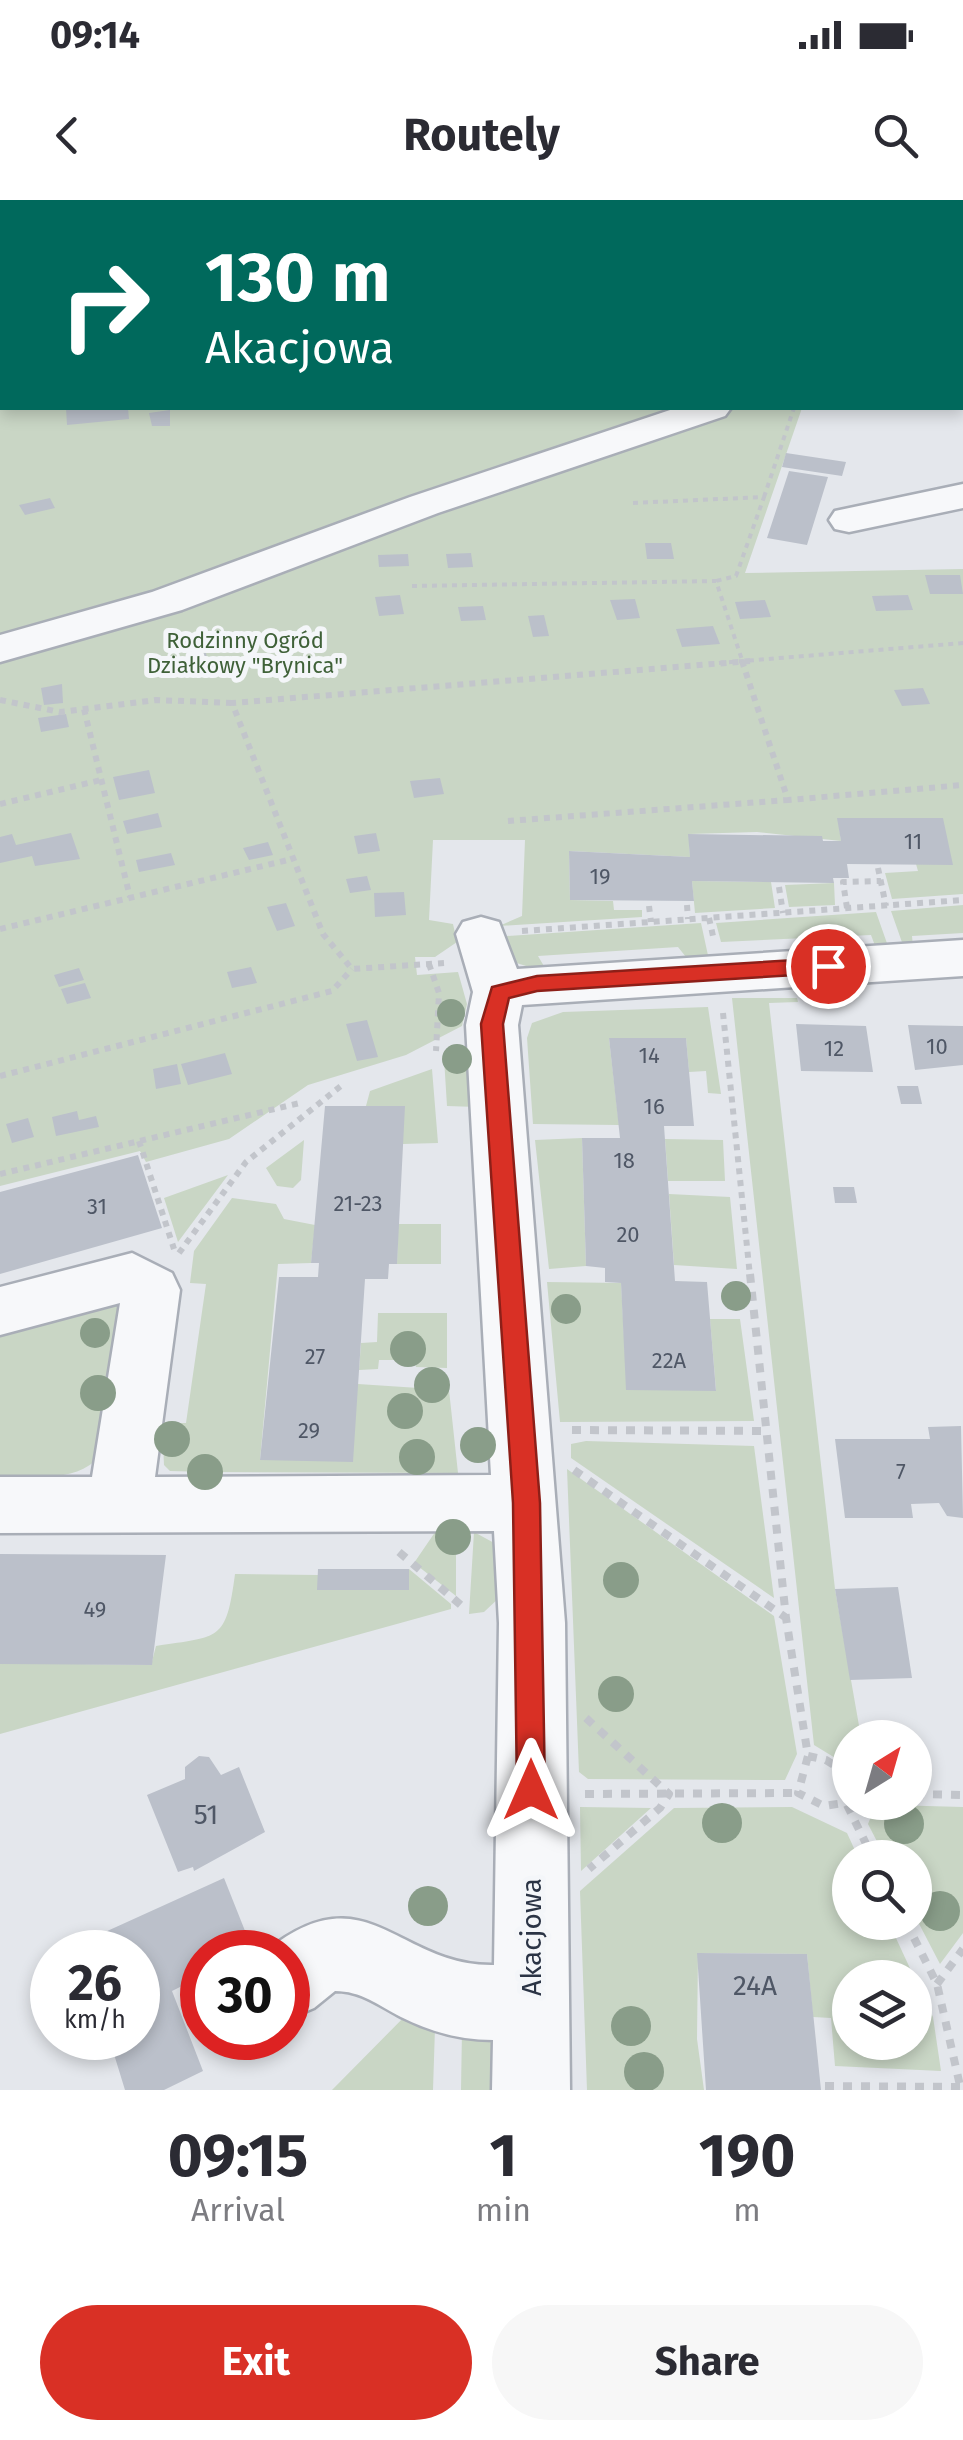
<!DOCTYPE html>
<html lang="en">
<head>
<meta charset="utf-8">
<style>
  :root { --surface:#fff; --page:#f7f7f7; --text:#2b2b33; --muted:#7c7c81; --accent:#d93025 }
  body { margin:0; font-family:"Fira Sans",sans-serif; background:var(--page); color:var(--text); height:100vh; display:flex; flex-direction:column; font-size:38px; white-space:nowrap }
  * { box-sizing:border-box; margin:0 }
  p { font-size:32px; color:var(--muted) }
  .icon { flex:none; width:55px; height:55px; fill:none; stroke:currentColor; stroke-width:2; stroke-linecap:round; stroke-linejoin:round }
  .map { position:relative; height:1890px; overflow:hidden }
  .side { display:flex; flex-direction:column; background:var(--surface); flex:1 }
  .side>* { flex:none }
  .guide { position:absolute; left:0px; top:0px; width:965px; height:210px; box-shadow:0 5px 15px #0003; background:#00695c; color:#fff; overflow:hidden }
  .needle { width:65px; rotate:37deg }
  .fabs { position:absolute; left:832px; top:1520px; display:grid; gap:20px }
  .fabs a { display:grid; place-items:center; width:100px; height:100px; border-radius:50%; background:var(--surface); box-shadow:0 5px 15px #0003; font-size:50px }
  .speed { position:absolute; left:30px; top:1730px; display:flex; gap:20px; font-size:50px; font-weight:700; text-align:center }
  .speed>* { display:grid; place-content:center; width:130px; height:130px; border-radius:50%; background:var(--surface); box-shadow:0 5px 15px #0003; line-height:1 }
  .speed small { font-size:25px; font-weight:400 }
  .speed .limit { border:15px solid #d22; background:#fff; color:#111 }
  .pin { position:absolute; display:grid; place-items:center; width:85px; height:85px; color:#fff; margin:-42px; border:5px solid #fff; border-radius:50%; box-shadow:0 2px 10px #0007 }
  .me { position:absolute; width:110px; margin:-55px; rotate:0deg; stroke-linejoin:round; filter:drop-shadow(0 0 8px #0008) }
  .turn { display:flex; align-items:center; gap:35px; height:210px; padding:0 40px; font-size:45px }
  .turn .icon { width:130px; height:130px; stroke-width:2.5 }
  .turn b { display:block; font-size:70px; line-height:85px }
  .eta { display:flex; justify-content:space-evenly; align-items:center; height:170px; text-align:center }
  .eta b { font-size:60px; font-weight:700; line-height:70px }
  .cta { display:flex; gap:20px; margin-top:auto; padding:20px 40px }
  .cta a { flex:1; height:115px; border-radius:60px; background:var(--accent); color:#fff; font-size:40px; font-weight:700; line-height:115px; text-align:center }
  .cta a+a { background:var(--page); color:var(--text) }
  .status { display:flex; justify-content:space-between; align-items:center; height:70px; padding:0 50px; background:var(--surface); direction:ltr }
  .status svg { height:28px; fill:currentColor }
  header { display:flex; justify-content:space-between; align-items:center; height:130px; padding:0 40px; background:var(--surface); font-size:45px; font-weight:700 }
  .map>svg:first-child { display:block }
  .green { fill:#c9d6c5 }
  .building { fill:#bbc0ca }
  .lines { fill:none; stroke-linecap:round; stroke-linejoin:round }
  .minor-casing { stroke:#a9aeb7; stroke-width:5 }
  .path-far2 { stroke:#c2c5cb; stroke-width:4; stroke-dasharray:5 5; stroke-linecap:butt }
  .path-far1 { stroke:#c2c5cb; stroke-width:6; stroke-dasharray:6 6; stroke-linecap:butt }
  .path { stroke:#c2c5cb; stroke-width:8; stroke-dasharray:9 9; stroke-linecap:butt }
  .minor { fill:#f7f8fa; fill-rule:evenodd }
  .rail { stroke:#7d8696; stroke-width:5; stroke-dasharray:4 8; stroke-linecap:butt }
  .tree { fill:#899d89 }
  .route { fill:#d93025; stroke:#8d1f18; stroke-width:2.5 }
  .labels { text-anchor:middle; stroke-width:10; stroke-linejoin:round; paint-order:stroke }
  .far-park-label { font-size:22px; fill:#3f6138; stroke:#f4f6f9 }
  .number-label { font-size:22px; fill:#4f5766 }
  .near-number-label { font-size:28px; fill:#4f5766 }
  .street-label { font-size:28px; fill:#2b3445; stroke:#f4f6f9 }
</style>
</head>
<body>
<div class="status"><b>09:14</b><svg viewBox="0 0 49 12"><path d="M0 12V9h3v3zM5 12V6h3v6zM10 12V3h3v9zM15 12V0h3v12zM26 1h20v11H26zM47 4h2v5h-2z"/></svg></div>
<header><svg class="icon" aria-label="back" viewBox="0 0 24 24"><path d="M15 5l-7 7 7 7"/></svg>Routely<svg class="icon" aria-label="search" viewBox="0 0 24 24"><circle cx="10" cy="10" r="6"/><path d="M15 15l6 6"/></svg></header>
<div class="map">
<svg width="963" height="1890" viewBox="0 0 963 1890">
  <rect width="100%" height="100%" fill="#e4e7ec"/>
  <path class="green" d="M0,199L2,208H802L745,373L963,369V694L892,699L885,673L918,671L916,664L942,618H838L841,641L757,632L689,634L690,657L569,651L570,700L613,701L614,710H642V717L499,726L522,716L525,640H433L429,720L453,724L457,742L435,757H415L417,775L458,772L467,804L462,826L406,855L308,885L229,939L146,962L140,951L0,986Z
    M692,681L771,682L775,708L695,713Z
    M834,683L835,705L789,707L785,685Z
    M963,705V733L912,736L913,747L904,748L891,711Z
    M876,712L889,749L877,751L871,735L721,742L716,723Z
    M701,723L709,760L690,762L678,747L538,756L548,773L507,760L493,737Z
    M732,798H797L798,802L769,803L835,1389L861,1537L850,1538V1567L814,1545Z
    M708,807L721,894L708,893L706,871L689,872L686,838H609L619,925L533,924L527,838L532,823L563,812Z
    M467,848L477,907L447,906L444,858Z
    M432,869L438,943L403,944L366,906L370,891Z
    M582,938L586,1066L549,1069L535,940Z
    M665,939L723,940L725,981H668Z
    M304,940L301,980L293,988L277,986L266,968Z
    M228,975L178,1042L164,998Z
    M669,994L730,997L737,1069L674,1065Z
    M232,998L276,1004L284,1019L315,1025L311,1063L278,1064L260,1260L358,1184L449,1190L458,1273L208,1272L170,1271L164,1265L162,1223H186L206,1084L190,1083L194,1051Z
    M398,1024H441V1064H397Z
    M547,1082L621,1083L627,1190H716L710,1119H740L754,1221L560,1222Z
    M126,1100L95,1261C70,1283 32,1275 0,1275V1135Z
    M378,1113H447V1168L416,1167L415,1160H379L378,1169L359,1170L361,1143L377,1142Z
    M586,1241L754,1246L774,1398L571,1258V1244Z
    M567,1269L774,1416L797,1554L785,1580L588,1579L579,1572Z
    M442,1322L456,1325V1396L414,1363Z
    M474,1332L496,1344L501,1396L484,1412L469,1414Z
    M409,1369L451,1404V1409L0,1534V1463L151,1465L156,1446C220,1436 226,1442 235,1374L318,1375V1390H408Z
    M891,1605L963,1607V1733L940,1764L915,1716V1658L885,1657L868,1624L872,1614Z
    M580,1607L651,1608L581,1671Z
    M792,1607L847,1633L858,1657L850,1658V1722L889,1723L914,1777L850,1778V1842H915V1779L933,1817L941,1871L835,1866L831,1818L813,1817L807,1754L698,1753L697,1839L704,1890H587L580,1691L674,1608Z
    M413,1808L435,1828L433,1890H332Z
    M462,1830L506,1835V1890H461Z"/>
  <path class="building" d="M66,208H128L129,219L67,225Z
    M170,210V226H152L149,213Z
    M786,253L846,262L842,276L782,267Z
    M789,271L828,277L807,345L767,338Z
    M50,298L55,308L25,315L19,305Z
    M645,343H671L674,359H647Z
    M471,353L473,367L448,368L446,354Z
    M408,354L409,366L379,367L378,355Z
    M925,375H960L963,394H930Z
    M400,395L404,414L379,416L375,397Z
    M908,395L913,410L876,411L872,396Z
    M635,399L640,418L617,420L610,400Z
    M765,400L771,417L740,419L735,402Z
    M483,406L486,420L461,421L458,407Z
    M544,415L549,436L533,437L528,416Z
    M713,426L720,444L682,447L676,429Z
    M206,453L210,474L196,476L191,455Z
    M62,484L63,503L44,505L41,488Z
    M923,488L930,504L902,506L894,490Z
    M66,514L69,527L41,532L38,518Z
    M149,570L155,593L119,600L113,577Z
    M440,578L444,594L414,598L410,581Z
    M158,613L162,627L127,634L123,621Z
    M837,618H943L953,665L847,664L849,678H833L834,683L692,681L694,701L570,700L569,651L690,657L688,634L822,636L823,641H841Z
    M71,633L80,659L35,666L32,656L0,663V637L12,634L16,645Z
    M376,633L380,651L358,654L354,636Z
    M268,642L273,655L249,660L243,648Z
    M171,653L175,665L139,672L136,660Z
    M367,676L371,690L350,693L346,679Z
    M404,692L406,715L375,717L374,693Z
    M286,703L295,726L277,731L267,707Z
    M251,767L257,783L232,788L227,772Z
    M79,768L84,780L59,787L54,775Z
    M85,783L91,798L67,804L61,789Z
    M367,820L378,857L357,861L346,824Z
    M796,824L866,826L873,872L801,871Z
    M908,825L963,826V865L915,870Z
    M609,838H686L694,926H664L675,1081L707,1082L716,1191L626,1190L621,1083L605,1082V1068L586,1066L582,938H620Z
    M225,853L232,874L188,885L181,864Z
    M177,864L181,884L156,889L153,869Z
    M897,886H918L922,904H901Z
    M325,906H405L397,1064H389L388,1079H365L353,1262L260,1260L279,1077H318L319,1063H311Z
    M77,911L79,920L96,916L99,927L56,936L52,917Z
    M28,918L34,937L12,943L6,924Z
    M138,955L162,1028L0,1074V992Z
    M833,987H854L857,1003H835Z
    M961,1226L963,1318L947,1316L939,1303L911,1304L913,1318H845L835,1239H930L928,1227Z
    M0,1354L166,1355L152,1465L0,1464Z
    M318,1369H409V1390H317Z
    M898,1387L912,1478L850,1480L835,1389Z
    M199,1556L209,1557L221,1575L239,1567L265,1632L194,1671L193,1667L178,1672L147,1595L185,1579V1567Z
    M224,1678L253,1751L202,1752V1776L172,1791L203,1871L164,1890H125L109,1838H138V1752H99L94,1737Z
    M697,1753L807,1754L821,1890H706Z"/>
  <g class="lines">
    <defs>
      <path id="minor" d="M962,131H963V153H962Z
        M0,181H2V203H0Z
        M676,208H731L725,216L438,313L182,410L0,462V435L152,392L410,297Z
        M963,284V308L849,332L835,329L829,320L835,311Z
        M481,717L499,722L517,769L963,740V776L522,805L518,825L565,1423L570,1890H492L493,1840C460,1840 431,1832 401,1817C378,1805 361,1791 335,1791L314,1808L288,1819V1752H265C367,1669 397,1767 494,1765L499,1423L494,1331L0,1333V1277H92L120,1103L0,1135V1087L132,1053L172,1073L180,1090L155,1277L491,1275L466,825L473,792L456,734L463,722Z"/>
    </defs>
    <use href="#minor" class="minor-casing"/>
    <path class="path-far2" d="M764,297L794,208
      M633,303L764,297L736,376L716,381
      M412,386L716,381L743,463
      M719,463L963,443"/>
    <path class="path-far1" d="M742,461L788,600L963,585
      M0,500L60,512L156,500L232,503
      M84,509L130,697
      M0,604L101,580
      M508,621L788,600
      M878,668L886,706
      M779,687L783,713
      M687,705L688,719
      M649,706L651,722
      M847,708L843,682L881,681
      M709,718L713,736
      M0,729L292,659
      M522,731L963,700
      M444,763L352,769L323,734L232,503L750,461
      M429,764L439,793L436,851
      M723,813L750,1076
      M0,876L332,791L352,769
      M139,941L174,1049
      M0,974L300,903
      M179,1053L246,962L342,885"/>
    <path class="path" d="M750,1074L786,1418L808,1556L798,1593L824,1606L850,1602
      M572,1230L768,1231
      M574,1270L785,1417
      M399,1352L462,1406
      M586,1518L669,1594L660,1608L589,1669
      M808,1556L826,1560L850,1575
      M585,1594L798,1593
      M915,1594L963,1595
      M847,1605L873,1658
      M906,1722L937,1784L961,1890
      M937,1784L963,1749
      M825,1886L960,1887"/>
    <use href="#minor" class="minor"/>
    <path class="rail" d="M655,2L674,0"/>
  </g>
  <g class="tree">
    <circle cx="451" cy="813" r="14"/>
    <circle cx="457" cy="859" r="15"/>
    <circle cx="736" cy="1096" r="15"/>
    <circle cx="566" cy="1109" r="15"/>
    <circle cx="95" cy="1133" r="15"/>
    <circle cx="408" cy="1149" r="18"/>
    <circle cx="432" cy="1185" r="18"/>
    <circle cx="98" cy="1193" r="18"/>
    <circle cx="405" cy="1211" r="18"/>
    <circle cx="172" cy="1239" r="18"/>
    <circle cx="478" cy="1245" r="18"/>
    <circle cx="417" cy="1257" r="18"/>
    <circle cx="205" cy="1272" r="18"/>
    <circle cx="453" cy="1337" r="18"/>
    <circle cx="621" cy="1380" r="18"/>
    <circle cx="616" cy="1494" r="18"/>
    <circle cx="722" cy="1623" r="20"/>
    <circle cx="904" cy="1624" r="20"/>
    <circle cx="428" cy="1706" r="20"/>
    <circle cx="940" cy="1711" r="20"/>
    <circle cx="631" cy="1826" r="20"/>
    <circle cx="644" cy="1872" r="20"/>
  </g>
  <path class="route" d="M828,758L839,766L828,773L537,791L509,798L503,824L540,1303L545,1590L541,1601L531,1605L521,1601L517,1590L513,1303L481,824L492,787L537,776Z"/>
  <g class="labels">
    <g class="far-park-label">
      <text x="245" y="448">Rodzinny Ogród<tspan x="245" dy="25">Działkowy "Brynica"</tspan></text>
    </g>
    <g class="number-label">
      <text x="913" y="649">11</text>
      <text x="600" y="684">19</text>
      <text x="937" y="854">10</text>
      <text x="834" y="856">12</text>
      <text x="649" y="863">14</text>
      <text x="654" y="914">16</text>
      <text x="624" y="968">18</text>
      <text x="358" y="1011">21-23</text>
      <text x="97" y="1014">31</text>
      <text x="628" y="1042">20</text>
      <text x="315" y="1164">27</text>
      <text x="669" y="1168">22A</text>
      <text x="309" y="1238">29</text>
      <text x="901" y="1279">7</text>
      <text x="95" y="1417">49</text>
    </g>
    <g class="near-number-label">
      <text x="206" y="1624">51</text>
      <text x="755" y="1795">24A</text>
    </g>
    <g class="street-label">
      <text transform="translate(531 1737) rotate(-90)" y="10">Akacjowa</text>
    </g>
  </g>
</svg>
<div class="fabs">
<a><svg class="needle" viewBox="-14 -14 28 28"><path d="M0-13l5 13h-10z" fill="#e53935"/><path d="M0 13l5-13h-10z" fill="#7c7c81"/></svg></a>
<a><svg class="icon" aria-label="search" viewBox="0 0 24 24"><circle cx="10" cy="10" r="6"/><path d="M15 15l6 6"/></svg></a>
<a><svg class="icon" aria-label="layers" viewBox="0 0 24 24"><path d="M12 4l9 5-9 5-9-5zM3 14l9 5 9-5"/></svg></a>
</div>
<div class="speed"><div>26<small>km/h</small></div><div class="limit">30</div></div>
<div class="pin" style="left:828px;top:766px;background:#d93025"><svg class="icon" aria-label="arrive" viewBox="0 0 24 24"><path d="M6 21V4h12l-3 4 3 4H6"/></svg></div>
<svg class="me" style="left:531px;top:1590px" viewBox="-20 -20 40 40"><path d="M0-17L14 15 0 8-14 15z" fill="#d93025" stroke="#fff" stroke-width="4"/></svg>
<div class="guide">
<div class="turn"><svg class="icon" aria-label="right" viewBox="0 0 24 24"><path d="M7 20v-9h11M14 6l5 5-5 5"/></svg><div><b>130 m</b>Akacjowa</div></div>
</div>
</div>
<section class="side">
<div class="eta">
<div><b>09:15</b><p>Arrival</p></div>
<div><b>1</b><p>min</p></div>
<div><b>190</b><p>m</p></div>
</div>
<div class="cta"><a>Exit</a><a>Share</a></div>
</section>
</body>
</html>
